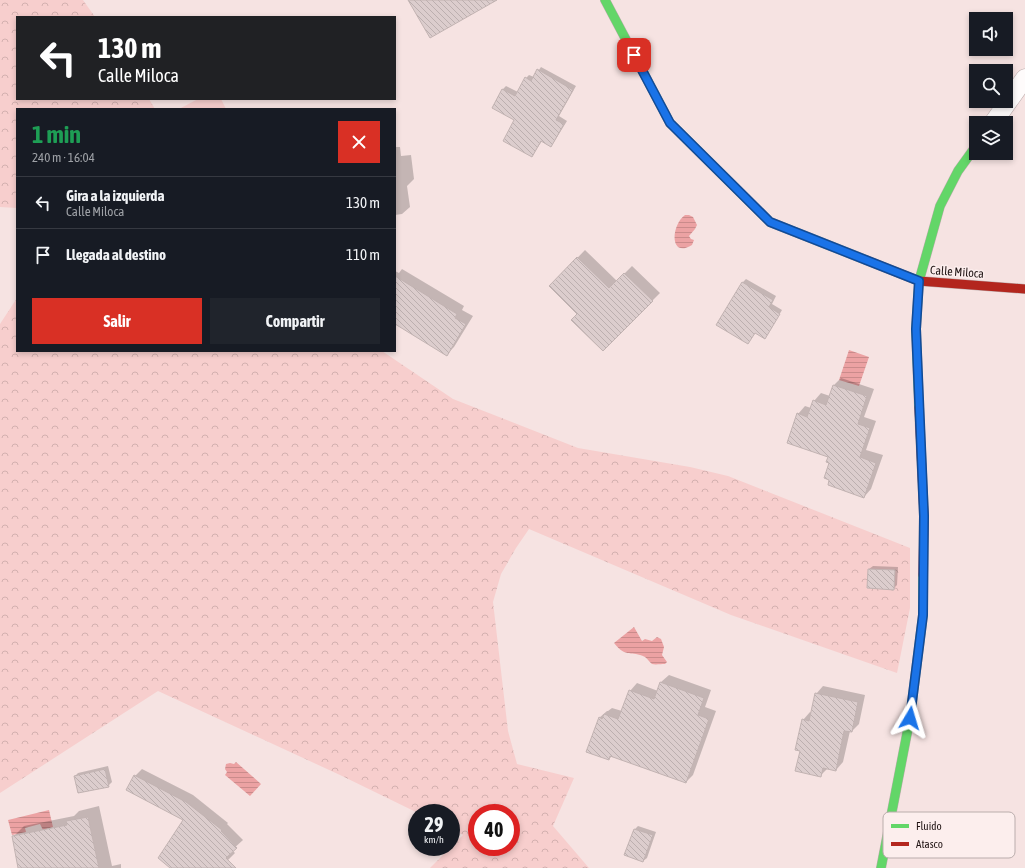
<!DOCTYPE html>
<html lang="es">
<head>
<meta charset="utf-8">
<style>
  :root { --surface:#171b24; --page:#20242c; --text:#f1f3f6; --muted:#9ea1a6; --line:#363941; --accent:#d93025 }
  body { margin:0; font-family:"Asap Condensed",sans-serif; background:var(--page); color:var(--text); height:100vh; display:flex; flex-direction:column; font-size:15px; white-space:nowrap }
  * { box-sizing:border-box; margin:0 }
  p { font-size:13px; color:var(--muted) }
  .icon { flex:none; width:22px; height:22px; fill:none; stroke:currentColor; stroke-width:2; stroke-linecap:round; stroke-linejoin:round }
  .map { position:relative; flex:1; overflow:hidden }
  .drawer { position:absolute; left:16px; top:108px; width:380px; height:244px; display:flex; flex-direction:column; background:var(--surface); border-radius:0px; box-shadow:0 2px 6px #0003 }
  .drawer>* { flex:none }
  .banner { position:absolute; left:16px; top:16px; width:380px; height:84px; border-radius:0px; box-shadow:0 2px 6px #0003; background:#202124; color:#fff; overflow:hidden }
  .tools { position:absolute; left:969px; top:12px; display:grid; gap:8px }
  .tools a { display:grid; place-items:center; width:44px; height:44px; border-radius:0px; background:var(--surface); box-shadow:0 2px 6px #0003; font-size:20px }
  .speed { position:absolute; left:408px; top:804px; display:flex; gap:8px; font-size:20px; font-weight:700; text-align:center }
  .speed>* { display:grid; place-content:center; width:52px; height:52px; border-radius:50%; background:var(--surface); box-shadow:0 2px 6px #0003; line-height:1 }
  .speed small { font-size:10px; font-weight:400 }
  .speed .limit { border:6px solid #d22; background:#fff; color:#111 }
  .pin { position:absolute; display:grid; place-items:center; width:34px; height:34px; color:#fff; margin:-17px; border-radius:8px; box-shadow:0 2px 6px #0006 }
  .me { position:absolute; width:44px; margin:-22px; rotate:7deg; stroke-linejoin:round; filter:drop-shadow(0 0 3px #0008) }
  .turn { display:flex; align-items:center; gap:14px; height:84px; padding:0 16px; font-size:18px }
  .turn .icon { width:52px; height:52px; stroke-width:2.5 }
  .turn b { display:block; font-size:28px; line-height:34px }
  .round { display:grid; place-items:center; flex:none; width:42px; height:42px; border-radius:0px; background:var(--page) }
  .overview { display:flex; align-items:center; justify-content:space-between; height:68px; padding:0 16px }
  h1 { font-size:24px; font-weight:700; line-height:30px; color:#1e9e55 }
  .action { display:flex; gap:8px; margin-top:auto; padding:8px 16px }
  .action a { flex:1; height:46px; border-radius:0px; background:var(--accent); color:#fff; font-size:16px; font-weight:700; line-height:46px; text-align:center }
  .action a+a { background:var(--page); color:var(--text) }
  ul { padding:0; list-style:none }
  li { display:flex; align-items:center; gap:12px; height:52px; padding:0 16px; border-top:1px solid var(--line) }
  li div { flex:1 }
  li b { display:block; font-size:15px }
  li em { font-style:normal }
  .map>svg:first-child { display:block }
  .forest { fill:url(#forest-crowns); fill-rule:evenodd }
  .garden { fill:#f7cecd }
  .water { fill:url(#water-rules) }
  .shadow { fill:#0003 }
  .building { fill:url(#building-back-hatch); stroke:#c2b3b2 }
  .lines { fill:none; stroke-linecap:round; stroke-linejoin:round }
  .street-casing { stroke:#bcadad; stroke-width:19 }
  .fast-casing { stroke:#bcadad; stroke-width:10 }
  .jam-casing { stroke:#bcadad; stroke-width:10 }
  .street { stroke:#fefbfb; stroke-width:18 }
  .fast { stroke:#63d668; stroke-width:9 }
  .jam { stroke:#b3261e; stroke-width:9 }
  .route-casing { stroke:#114b97; stroke-width:10 }
  .route { stroke:#1a73e8; stroke-width:7 }
  .labels { text-anchor:middle; stroke-width:3; stroke-linejoin:round; paint-order:stroke }
  .street-label { font-size:12px; fill:#201414; stroke:#fceeed }
  .key { fill:#fceeed; stroke:#baadac; stroke-width:1 }
  .key-label { font-size:11px; fill:#201414 }
</style>
</head>
<body>
<div class="map">
<svg width="1025" height="868" viewBox="0 0 1025 868">
  <defs>
    <pattern id="forest-crowns" width="20" height="18" patternUnits="userSpaceOnUse"><rect width="20" height="18" fill="#f7cecd"/><path d="M2 6a3 3 0 1 1 6 0M12 15a3 3 0 1 1 6 0" fill="none" stroke="#d3b0af"/></pattern>
    <pattern id="water-rules" width="6" height="5" patternUnits="userSpaceOnUse"><rect width="6" height="5" fill="#eca2a3"/><path d="M0 2.5h6" fill="none" stroke="#ca8b8b"/></pattern>
    <pattern id="building-back-hatch" width="6" height="6" patternUnits="userSpaceOnUse"><rect width="6" height="6" fill="#dccdcd"/><path d="M-1 5l2 2M0 0l6 6M5-1l2 2" fill="none" stroke="#bcafaf"/></pattern>
  </defs>
  <rect width="100%" height="100%" fill="#f6e3e2"/>
  <path class="forest" d="M0,0H83L95,17H17V99H149L155,109H17V208L0,207Z
    M17,298V351H382L453,399L578,448L690,467L728,476L910,548V608L897,673L731,615L529,529L516,548L501,574L493,602L508,731L517,764L574,778L553,826L589,868H430L463,835L451,829V813H418L340,775L158,691L0,793V324ZM477,813H511V847H477Z"/>
  <path class="garden" d="M198,99H221L226,109H179Z"/>
  <path class="water" d="M685,215H689L693,217L697,225L695,229L689,236L691,239L694,240L692,245C669,259 671,225 685,215Z
    M849,350L869,357L859,386L839,380Z
    M634,627L642,641L645,639L652,641L657,637L661,639L664,647L662,655L667,662L665,664C661,664 655,665 652,664C649,662 648,659 645,657C631,650 627,659 614,643Z
    M236,762L261,784L250,796L225,775L227,772L225,769L226,764L230,763L234,764Z
    M49,810L53,827L43,830L40,824L25,828L26,832L12,835L8,820Z"/>
  <path class="shadow" d="M541,67L576,86L559,116L567,121L554,142L551,146L542,141L532,156L516,120L493,107L503,89L506,86L518,92L526,78L529,75L534,77Z
    M395,147H400L401,156L411,155L414,179L407,186L410,207L402,214L395,215Z
    M585,250L617,281L632,266L660,293L603,350L578,314L550,286Z
    M402,269L464,306L462,310L473,316L454,347L447,354L395,323V271L399,273Z
    M746,279L776,296L772,304L782,310L768,334L765,338L756,332L748,343L718,325L743,282Z
    M841,378L874,389L864,417L876,421L866,450L883,455L871,489L864,497L830,462V456L798,414L805,406L811,408L814,401L821,393L830,396L834,385Z
    M873,566L898,567L897,585L893,589L869,569Z
    M669,675L711,690L705,707L716,711L693,775L686,782L612,756L609,759L599,718L607,711H608L612,708L622,711L630,691L637,683L658,691L661,682Z
    M823,686L865,695L859,724L852,731H850L843,762L836,770L828,768L820,776L801,750L803,720L810,712L812,713L816,694Z
    M108,766L112,782L108,786L75,776L78,773Z
    M142,769L193,795L228,823L227,824L243,840L232,850L235,853L220,868H171L184,820L135,776Z
    M99,806L112,866L121,864V868H24L13,837L24,826L74,816L79,811Z
    M638,826L656,832L647,858L643,861L625,855L635,829Z"/>
  <path class="building" d="M408,0H497L430,38Z
    M537,69L573,90L556,120L564,124L551,147L541,141L532,157L503,141L514,120L492,108L502,89L515,96L525,77L531,81Z
    M577,257L609,288L624,273L653,301L603,351L571,320L577,314L549,286Z
    M395,276L457,314L455,318L466,324L447,356L395,324Z
    M742,282L773,300L769,307L780,314L765,339L755,333L748,344L716,325Z
    M833,385L867,396L858,424L870,428L860,457L876,463L864,498L828,485L829,480L824,478L829,463L826,462L828,457L787,443L797,413L807,417L813,400L826,405Z
    M868,569L895,570L894,590L867,588Z
    M660,682L704,698L698,715L709,719L686,783L610,756L609,760L586,752L599,717L602,719L604,714L618,719L629,690L654,699Z
    M815,693L858,702L852,732L844,731L836,771L823,768L821,777L795,771L800,751L795,750L802,719L809,721Z
    M105,769L109,787L78,793L74,776Z
    M134,775L186,802L222,830L221,831L237,848L226,858L236,868H170L158,858L183,820L126,790Z
    M88,817L99,868H18L12,836L67,825L66,821Z
    M634,829L653,835L643,862L624,855Z"/>
  <g class="lines">
    <defs>
      <path id="street" d="M993,123L1025,78"/>
      <path id="fast" d="M605,0L670,123L770,222L866,260
        M919,407L916,329L919,281L940,206L958,171L976,146
        M881,868L910,718L923,615V575"/>
      <path id="jam" d="M866,260L919,281L1025,289
        M919,407L924,516L923,575"/>
    </defs>
    <use href="#street" class="street-casing"/>
    <use href="#fast" class="fast-casing"/>
    <use href="#jam" class="jam-casing"/>
    <use href="#street" class="street"/>
    <use href="#fast" class="fast"/>
    <use href="#jam" class="jam"/>
  </g>
  <g class="lines">
    <defs>
      <path id="route" d="M634,55L670,123L770,222L919,281L916,329L924,516L923,615L910,718"/>
    </defs>
    <use href="#route" class="route-casing"/>
    <use href="#route" class="route"/>
  </g>
  <g class="labels">
    <g class="street-label">
      <text transform="translate(957 272) rotate(4)" y="4">Calle Miloca</text>
    </g>
  </g>
  <rect x="883" y="812" width="132" height="46" rx="6" class="key"/>
  <rect x="891" y="824" width="18" height="4" fill="#63d668"/>
  <rect x="891" y="842" width="18" height="4" fill="#b3261e"/>
  <g class="key-label">
    <text x="916" y="830">Fluido</text>
    <text x="916" y="848">Atasco</text>
  </g>
</svg>
<div class="tools">
<a><svg class="icon" aria-label="sound" viewBox="0 0 24 24"><path d="M4 9h4l5-4v14l-5-4H4zM17 9q2 3 0 6"/></svg></a>
<a><svg class="icon" aria-label="search" viewBox="0 0 24 24"><circle cx="10" cy="10" r="6"/><path d="M15 15l6 6"/></svg></a>
<a><svg class="icon" aria-label="layers" viewBox="0 0 24 24"><path d="M12 4l9 5-9 5-9-5zM3 14l9 5 9-5"/></svg></a>
</div>
<div class="speed"><div>29<small>km/h</small></div><div class="limit">40</div></div>
<div class="pin" style="left:634px;top:55px;background:#d93025"><svg class="icon" aria-label="arrive" viewBox="0 0 24 24"><path d="M6 21V4h12l-3 4 3 4H6"/></svg></div>
<svg class="me" style="left:910px;top:718px" viewBox="-20 -20 40 40"><path d="M0-17L14 15 0 8-14 15z" fill="#1a73e8" stroke="#fff" stroke-width="4"/></svg>
<div class="banner">
<div class="turn"><svg class="icon" aria-label="left" viewBox="0 0 24 24"><path d="M17 20v-9H6M10 6l-5 5 5 5"/></svg><div><b>130 m</b>Calle Miloca</div></div>
</div>
<section class="drawer">
<div class="overview"><div><h1>1 min</h1><p>240 m · 16:04</p></div><a class="round" style="background:#d93025;color:#fff"><svg class="icon" aria-label="close" viewBox="0 0 24 24"><path d="M6 6l12 12M18 6L6 18"/></svg></a></div>
<ul>
<li><svg class="icon" aria-label="left" viewBox="0 0 24 24"><path d="M17 20v-9H6M10 6l-5 5 5 5"/></svg><div><b>Gira a la izquierda</b><p>Calle Miloca</p></div><em>130 m</em></li>
<li><svg class="icon" aria-label="arrive" viewBox="0 0 24 24"><path d="M6 21V4h12l-3 4 3 4H6"/></svg><div><b>Llegada al destino</b></div><em>110 m</em></li>
</ul>
<div class="action"><a>Salir</a><a>Compartir</a></div>
</section>
</div>
</body>
</html>
